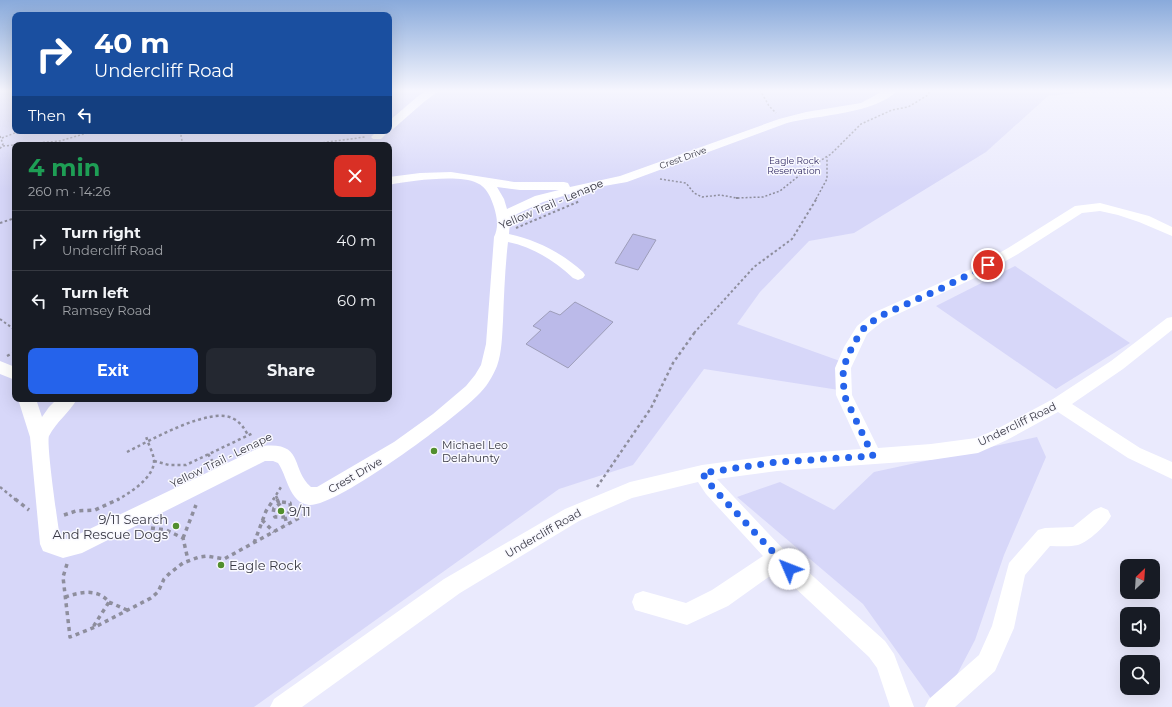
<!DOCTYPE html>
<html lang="en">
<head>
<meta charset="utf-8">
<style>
  :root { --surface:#171b24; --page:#242831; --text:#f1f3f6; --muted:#9ea1a6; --line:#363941; --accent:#2563eb }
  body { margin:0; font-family:Montserrat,sans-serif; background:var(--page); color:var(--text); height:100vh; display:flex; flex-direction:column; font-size:15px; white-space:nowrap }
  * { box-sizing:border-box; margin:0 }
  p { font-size:13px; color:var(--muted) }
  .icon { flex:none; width:22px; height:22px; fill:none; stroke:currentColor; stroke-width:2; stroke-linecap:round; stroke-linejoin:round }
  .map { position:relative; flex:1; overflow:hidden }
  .details { position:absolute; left:12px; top:142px; width:380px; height:260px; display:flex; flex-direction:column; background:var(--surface); border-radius:8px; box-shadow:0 4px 16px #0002 }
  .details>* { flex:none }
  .top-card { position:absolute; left:12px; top:12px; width:380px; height:122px; border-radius:8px; box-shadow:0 4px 16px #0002; background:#1a4fa0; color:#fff; overflow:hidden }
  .needle { width:26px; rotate:25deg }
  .fabs { position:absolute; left:1120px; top:559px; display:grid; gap:8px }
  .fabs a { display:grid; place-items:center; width:40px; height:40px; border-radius:8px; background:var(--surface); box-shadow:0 4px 16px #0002; font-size:20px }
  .pin { position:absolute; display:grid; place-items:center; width:34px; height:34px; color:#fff; margin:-17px; border:2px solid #fff; border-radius:50%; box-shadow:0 1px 4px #0007 }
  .me { position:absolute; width:44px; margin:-22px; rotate:314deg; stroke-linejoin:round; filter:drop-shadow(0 0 3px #0008) }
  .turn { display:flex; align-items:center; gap:14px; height:84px; padding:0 16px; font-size:18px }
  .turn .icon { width:52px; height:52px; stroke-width:2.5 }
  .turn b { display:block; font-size:28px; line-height:34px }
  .then { display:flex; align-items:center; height:38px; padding:0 16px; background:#0003; gap:8px; font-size:15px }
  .round { display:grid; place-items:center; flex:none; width:42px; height:42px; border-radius:8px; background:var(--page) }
  .head { display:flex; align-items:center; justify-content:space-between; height:68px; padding:0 16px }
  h1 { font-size:24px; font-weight:700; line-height:30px; color:#1e9e55 }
  .primary-button { display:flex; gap:8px; margin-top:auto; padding:8px 16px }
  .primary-button a { flex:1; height:46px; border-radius:8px; background:var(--accent); color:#fff; font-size:16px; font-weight:700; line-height:46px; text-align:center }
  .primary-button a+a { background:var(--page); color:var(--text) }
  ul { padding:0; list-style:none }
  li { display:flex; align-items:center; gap:12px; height:60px; padding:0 16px; border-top:1px solid var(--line) }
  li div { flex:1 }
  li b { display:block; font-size:15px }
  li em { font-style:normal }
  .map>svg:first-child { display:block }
  .green { fill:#d7d7f9; fill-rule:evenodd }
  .building { fill:#bbbae9; stroke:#9d9db9 }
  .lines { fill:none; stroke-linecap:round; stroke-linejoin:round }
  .path-far3 { stroke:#8e8e9d; stroke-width:1.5; stroke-dasharray:2 2; stroke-linecap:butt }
  .path-far2 { stroke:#8e8e9d; stroke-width:2; stroke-dasharray:2.5 2.5; stroke-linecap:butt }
  .path-far1 { stroke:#8e8e9d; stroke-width:2.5; stroke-dasharray:3 3; stroke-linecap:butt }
  .path { stroke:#8e8e9d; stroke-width:3.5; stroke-dasharray:4 4; stroke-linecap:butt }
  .minor { fill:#fff; fill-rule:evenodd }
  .route { stroke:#2563eb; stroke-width:7; stroke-dasharray:0 12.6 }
  .poi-dot { fill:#528f2e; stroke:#f9f9ff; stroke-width:1.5 }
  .labels { text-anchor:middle; stroke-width:3; stroke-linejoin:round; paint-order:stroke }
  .far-street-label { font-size:9px; fill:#383844; stroke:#f9f9ff }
  .far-park-label { font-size:9px; fill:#322b63; stroke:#f9f9ff }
  .street-label { font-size:11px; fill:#383844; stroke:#f9f9ff }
  .poi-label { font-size:11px; fill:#383844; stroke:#f9f9ff; text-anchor:start }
  .near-poi-label { font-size:13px; fill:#383844; stroke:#f9f9ff; text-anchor:start }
</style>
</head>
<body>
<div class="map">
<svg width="1172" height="707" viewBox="0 0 1172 707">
  <rect width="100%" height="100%" fill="#eaeafd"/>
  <path class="green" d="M0,90H15V131H389V90H1107L1048,96L986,152L854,233L809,241L760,292L737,324L840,361L839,390L704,369L633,465L559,489L254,707H0ZM15,145H389V399H15Z
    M1015,266L1130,343L1056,389L936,306Z
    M1037,437L1046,457L1004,555L975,640L940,707H937L863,604L737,497L780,482L834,510L874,472Z"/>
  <path class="building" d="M633,234L656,240L638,270L615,263Z
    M575,302L613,322L568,368L526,344L541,330L533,326L550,311L560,315Z"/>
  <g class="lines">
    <path class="path-far3" d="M760,90L769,106L776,113
      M182,131L181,136L183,145
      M0,136L3,144L0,149
      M2,138L20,131
      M287,145L313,144L365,137
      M3,146L60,141L94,131
      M660,179L686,183L694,193L702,197L720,195L737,198L763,197L780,191L810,167L831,154L861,124L892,110L908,107L928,95L930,90
      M816,199L827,179V157"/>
    <path class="path-far2" d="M736,198H740
      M0,223L15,218
      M516,228L580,201
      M0,319L15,330
      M694,333L754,267L792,239L817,198"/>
    <path class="path-far1" d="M7,356L15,352
      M127,452C149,441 212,405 234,419C241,423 244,428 248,435
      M208,454L213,462
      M154,461L169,465H186L253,433
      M0,487L16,500
      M597,487L651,408L673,363L695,332
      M276,496L278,500
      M117,500C130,493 155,477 154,460C153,452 148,444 146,436
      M273,500L281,487"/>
    <path class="path" d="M15,499L29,510
      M277,499L280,506
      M282,502L290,503L291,510L285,517H275L273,513L274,508Z
      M64,515L76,511L95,510L119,499
      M285,517L287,525
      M262,520L274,532
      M151,528L166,530L183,538L188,560
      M183,538L196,505
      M254,543L266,511L274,499
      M67,564L63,577L70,637L95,627L151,598L158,592L164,579L170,573L183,563L199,557L207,556L224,559L308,513
      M65,597C81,592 97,588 109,602L93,627
      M109,602L127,610"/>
    <path class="minor" d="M427,90H440L425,101L393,129L389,130V121L417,97Z
      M885,90H898C875,114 818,115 787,123L627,182L587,189L543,202L517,214L510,221L509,234C537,240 562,253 583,272L585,275L583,278L578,280L573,278C555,261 533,247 508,242C505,268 504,295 503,321C502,336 502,352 497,366C493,376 486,388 477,396C454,419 337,507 309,505C289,503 287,475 278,463L273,461H265L82,553L63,558L43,551L40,544L30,437L18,399H36L42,417L49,407L57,399H77C70,412 56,422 49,436C46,443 58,525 60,538L67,539L77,535L263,446C305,442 290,469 311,487H317L394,442L433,414L466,386L475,375L481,365L486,344L494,237C499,227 497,217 494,207C491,198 487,187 477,183C458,174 410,181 389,185V177L420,173L451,172L514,182H564L568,183L570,187L620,176L779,119L806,112L861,103ZM497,187L520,190H559L535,196L507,209L504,199Z
      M389,130V131L381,139H373L371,137L377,131Z
      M1100,203L1149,216L1172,227V236L1139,222L1118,215L1100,211L1082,213L1018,254L981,275L883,321L867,334L851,368L852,395L878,448L931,444L976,438L995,430L1053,399L1111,361L1167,318L1172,317V330L1123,369L1072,404L1140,448L1172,462V479L1128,458L1058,412L1007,440L978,453L931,460L777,471L717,479L785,551L885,641L894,654L914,707H890L877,668L869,657L777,571L728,606L687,625L635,610L632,602L635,594L643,591L686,603L712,590L763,556L706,494L698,482L632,498L579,521L460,593L302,707H270L274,699L444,579L565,509L630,482L702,465L777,455L861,449L836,395L835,368L844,347L857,326L873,313L971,269L1008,248L1075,206Z
      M0,361L15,367V380L0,374Z
      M1101,507L1108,510L1111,516C1107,525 1088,542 1078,545C1070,547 1059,546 1050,546L1025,575L1014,628L995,671L955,707H925L929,699L979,655L992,626L1009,563L1038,530L1045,528L1073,527L1094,510Z"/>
  </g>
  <linearGradient id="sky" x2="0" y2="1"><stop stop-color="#89aadb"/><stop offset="0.48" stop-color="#f6f6fe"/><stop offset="1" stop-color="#f6f6fe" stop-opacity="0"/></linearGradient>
  <rect width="1172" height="189" fill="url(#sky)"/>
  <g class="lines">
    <path class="route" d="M789,569L713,488L702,473L777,462L873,456L844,395L843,368L852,347L862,330L878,317L942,288L988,265"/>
  </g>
  <g class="poi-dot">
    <circle cx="434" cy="451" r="4"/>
    <circle cx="281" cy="511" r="4"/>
    <circle cx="176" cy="526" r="4"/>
    <circle cx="221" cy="565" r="4"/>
  </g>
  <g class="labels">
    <g class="far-street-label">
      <text transform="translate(683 158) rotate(-20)" y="3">Crest Drive</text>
    </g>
    <g class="far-park-label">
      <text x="794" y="164">Eagle Rock<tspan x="794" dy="10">Reservation</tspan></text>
    </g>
    <g class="street-label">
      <text transform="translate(551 204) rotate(-23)" y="4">Yellow Trail - Lenape</text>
      <text transform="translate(1017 424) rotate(-26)" y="4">Undercliff Road</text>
      <text transform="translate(221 460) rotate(-26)" y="4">Yellow Trail - Lenape</text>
      <text transform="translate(355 475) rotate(-30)" y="4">Crest Drive</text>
      <text transform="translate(543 533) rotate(-30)" y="4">Undercliff Road</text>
    </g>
    <g class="poi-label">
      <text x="442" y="449">Michael Leo<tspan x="442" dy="13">Delahunty</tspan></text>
    </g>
    <g class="near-poi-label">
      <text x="289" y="516">9/11</text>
      <text x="168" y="524" text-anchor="end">9/11 Search<tspan x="168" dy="15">And Rescue Dogs</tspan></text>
      <text x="229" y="570">Eagle Rock</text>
    </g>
  </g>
</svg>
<div class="fabs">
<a><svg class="needle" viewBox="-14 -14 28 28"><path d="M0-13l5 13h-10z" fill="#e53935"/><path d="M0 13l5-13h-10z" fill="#9ea1a6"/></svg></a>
<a><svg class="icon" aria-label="sound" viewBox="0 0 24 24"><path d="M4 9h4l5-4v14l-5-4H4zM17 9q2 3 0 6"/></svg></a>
<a><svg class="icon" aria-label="search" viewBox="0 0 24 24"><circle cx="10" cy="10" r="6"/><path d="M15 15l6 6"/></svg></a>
</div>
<div class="pin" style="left:988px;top:265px;background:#d93025"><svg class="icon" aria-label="arrive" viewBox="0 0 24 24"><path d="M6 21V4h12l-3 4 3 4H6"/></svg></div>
<svg class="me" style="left:789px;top:569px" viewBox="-20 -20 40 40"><circle r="19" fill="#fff"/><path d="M0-13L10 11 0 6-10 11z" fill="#2563eb"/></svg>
<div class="top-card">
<div class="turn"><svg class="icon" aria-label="right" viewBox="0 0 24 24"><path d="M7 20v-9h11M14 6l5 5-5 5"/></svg><div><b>40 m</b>Undercliff Road</div></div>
<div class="then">Then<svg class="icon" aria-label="left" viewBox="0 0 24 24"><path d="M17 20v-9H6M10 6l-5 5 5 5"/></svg></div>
</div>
<section class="details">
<div class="head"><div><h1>4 min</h1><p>260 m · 14:26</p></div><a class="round" style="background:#d93025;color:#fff"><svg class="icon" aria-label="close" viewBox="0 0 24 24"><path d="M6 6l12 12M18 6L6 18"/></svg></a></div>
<ul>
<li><svg class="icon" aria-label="right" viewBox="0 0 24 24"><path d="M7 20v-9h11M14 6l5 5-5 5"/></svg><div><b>Turn right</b><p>Undercliff Road</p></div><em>40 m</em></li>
<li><svg class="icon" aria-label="left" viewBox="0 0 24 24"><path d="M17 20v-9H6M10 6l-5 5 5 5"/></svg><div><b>Turn left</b><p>Ramsey Road</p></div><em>60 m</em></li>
</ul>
<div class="primary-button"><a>Exit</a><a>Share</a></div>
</section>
</div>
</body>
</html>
